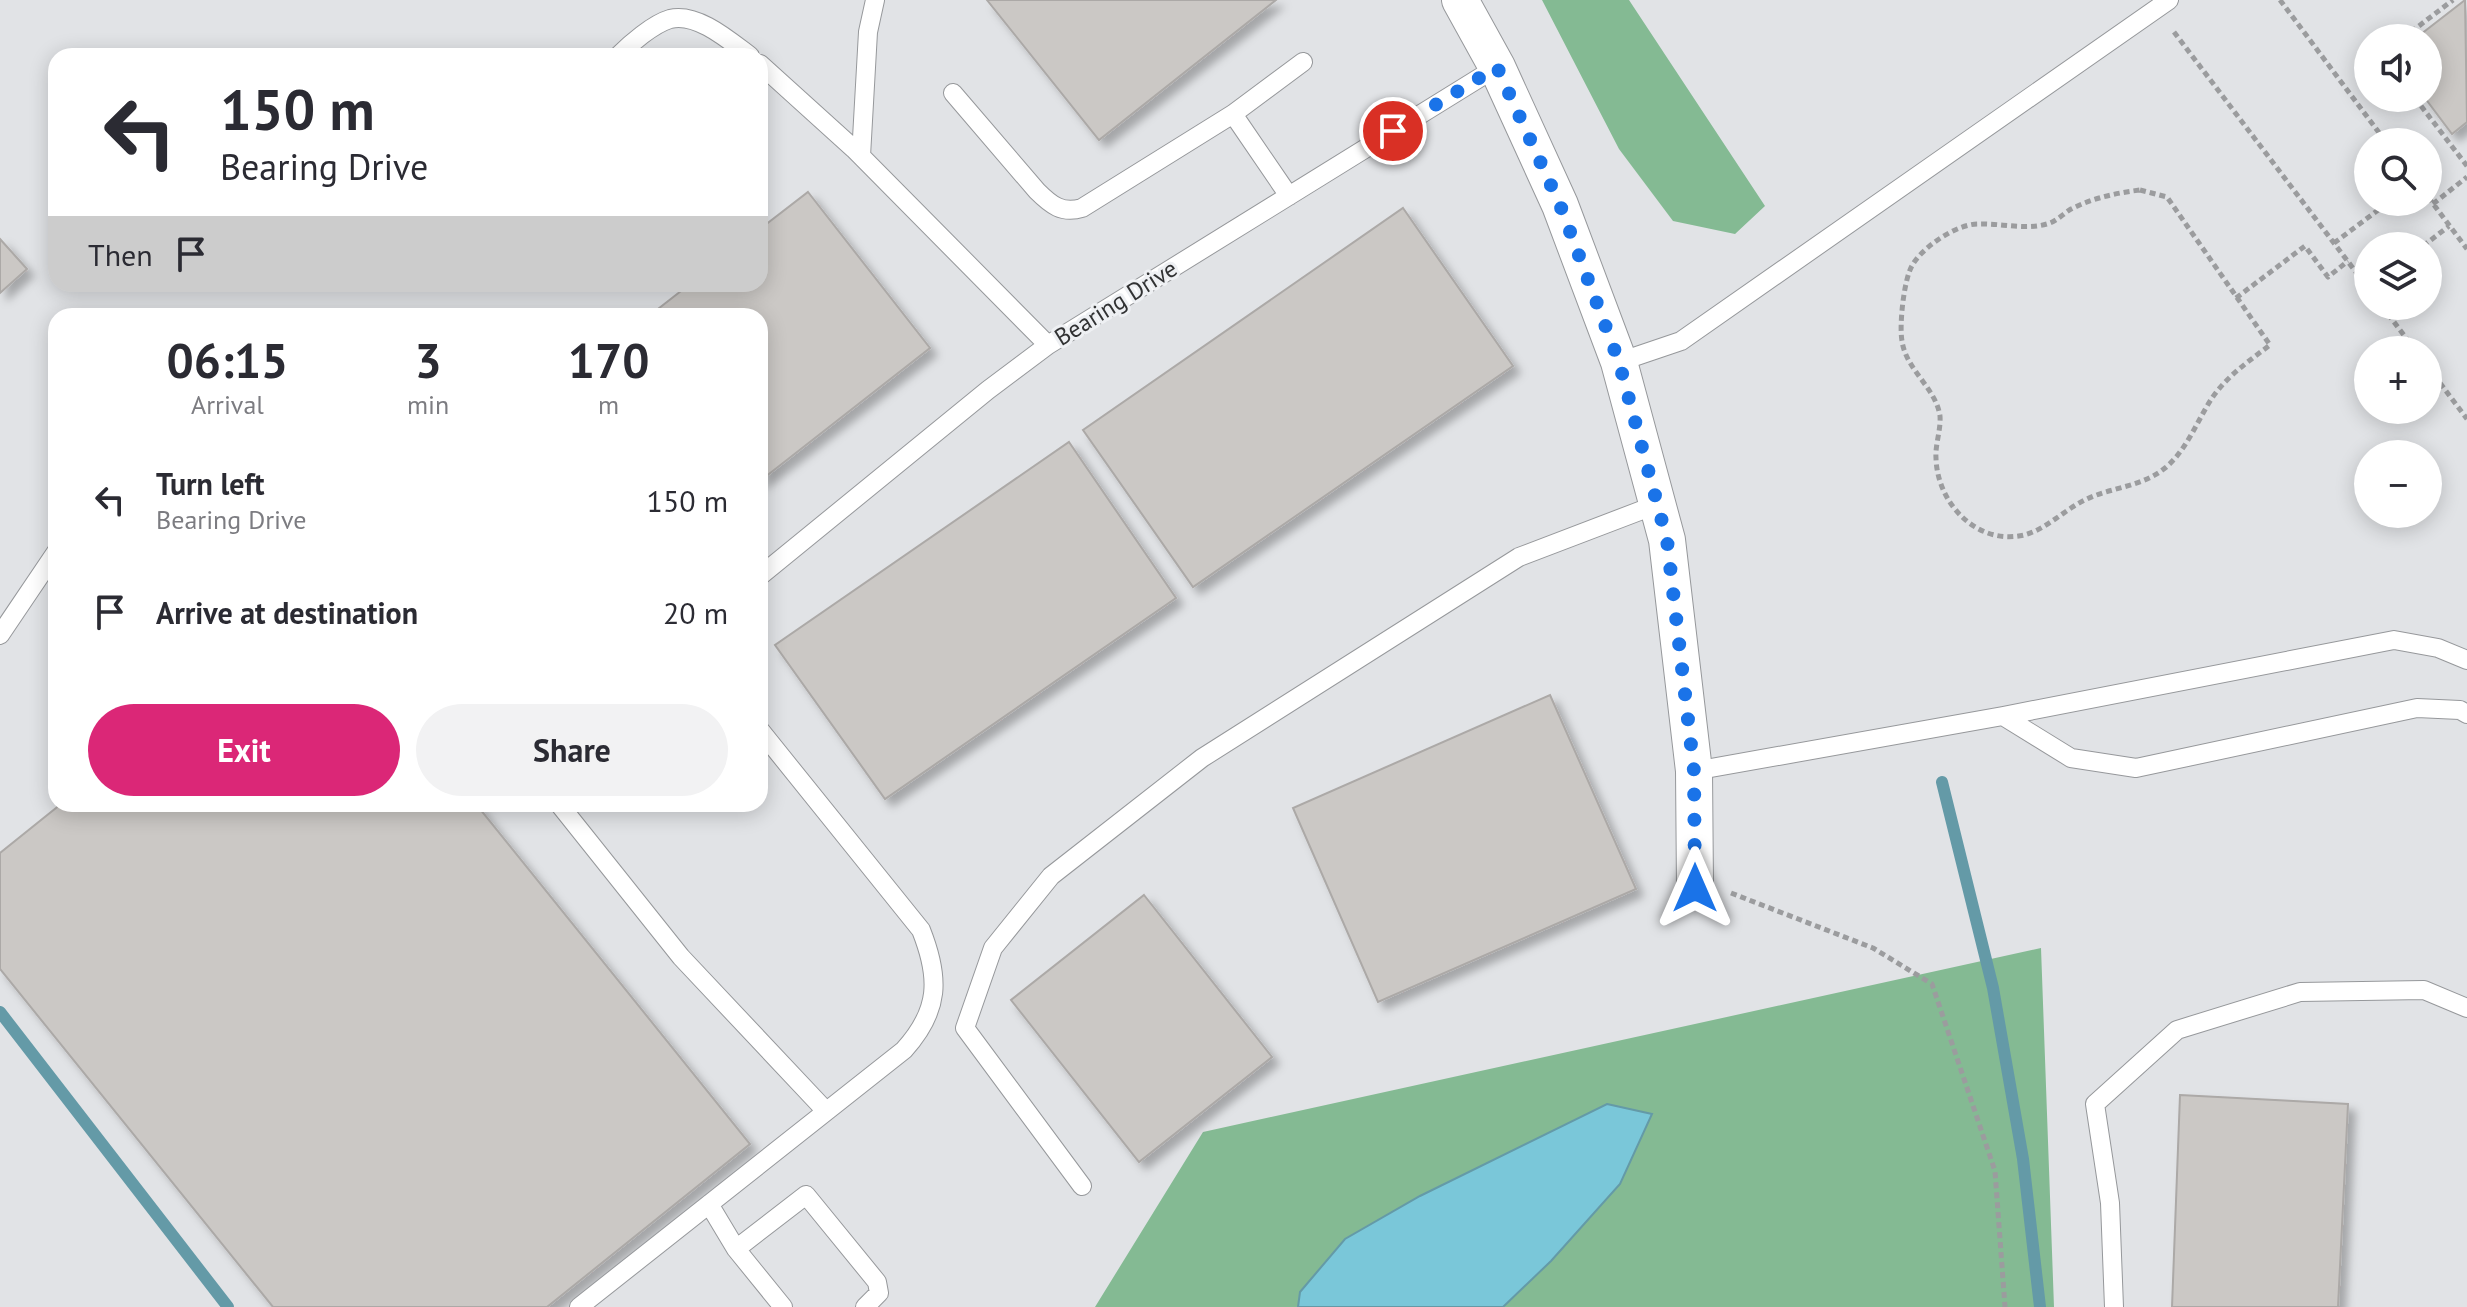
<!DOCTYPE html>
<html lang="en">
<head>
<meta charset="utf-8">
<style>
  :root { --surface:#fff; --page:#f2f2f3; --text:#2b2b33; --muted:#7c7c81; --accent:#db2777 }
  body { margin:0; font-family:"PT Sans",sans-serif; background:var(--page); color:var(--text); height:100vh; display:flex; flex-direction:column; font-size:30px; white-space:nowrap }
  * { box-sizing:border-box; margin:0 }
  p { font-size:26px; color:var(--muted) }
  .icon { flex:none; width:44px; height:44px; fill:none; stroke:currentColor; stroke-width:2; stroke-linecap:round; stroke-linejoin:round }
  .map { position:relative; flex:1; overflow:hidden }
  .details { position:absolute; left:48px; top:308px; width:720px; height:504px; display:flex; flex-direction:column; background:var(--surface); border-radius:24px; box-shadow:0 4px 20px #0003 }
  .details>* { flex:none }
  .top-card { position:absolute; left:48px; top:48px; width:720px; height:244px; border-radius:24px; box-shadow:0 4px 20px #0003; background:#fff; color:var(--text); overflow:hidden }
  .buttons { position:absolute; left:2354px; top:24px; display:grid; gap:16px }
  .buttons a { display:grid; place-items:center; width:88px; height:88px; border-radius:50%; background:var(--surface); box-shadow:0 4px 20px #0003; font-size:40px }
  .pin { position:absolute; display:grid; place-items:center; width:68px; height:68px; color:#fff; margin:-34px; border:4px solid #fff; border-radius:50%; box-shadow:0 2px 8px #0007 }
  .me { position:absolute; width:88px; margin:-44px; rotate:0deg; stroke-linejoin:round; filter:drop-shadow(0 0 6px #0008) }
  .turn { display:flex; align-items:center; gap:28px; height:168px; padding:0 40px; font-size:36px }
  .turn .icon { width:104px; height:104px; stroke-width:2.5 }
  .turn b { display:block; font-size:56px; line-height:68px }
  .then { display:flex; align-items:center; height:76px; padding:0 40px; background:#0003; gap:16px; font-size:30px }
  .eta { display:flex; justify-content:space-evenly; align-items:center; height:136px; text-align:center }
  .eta b { font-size:48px; font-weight:600; line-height:56px }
  .action { display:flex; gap:16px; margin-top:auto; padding:16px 40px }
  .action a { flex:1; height:92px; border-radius:48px; background:var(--accent); color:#fff; font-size:32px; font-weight:600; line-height:92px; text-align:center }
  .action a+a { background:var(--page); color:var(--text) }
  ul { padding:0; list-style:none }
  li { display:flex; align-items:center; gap:24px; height:112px; padding:0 40px }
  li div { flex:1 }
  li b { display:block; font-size:30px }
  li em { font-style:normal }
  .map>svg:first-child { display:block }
  .forest { fill:#84ba93 }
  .water { fill:#7ac7d9; stroke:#649aa7; stroke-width:2 }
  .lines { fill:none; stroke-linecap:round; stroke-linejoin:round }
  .stream { stroke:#649aa7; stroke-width:12 }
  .building { fill:#cbc8c5; stroke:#aca9a7; stroke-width:2; filter:url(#shadow) }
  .lane-casing { stroke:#96989b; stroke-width:20 }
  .street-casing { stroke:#96989b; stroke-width:38 }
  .path { stroke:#9b9c9e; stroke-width:5; stroke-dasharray:6 4; stroke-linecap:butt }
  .lane { stroke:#fff; stroke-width:18 }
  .street { stroke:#fff; stroke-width:36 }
  .route { stroke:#1a73e8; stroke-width:14; stroke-dasharray:0 25.2 }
  .labels { text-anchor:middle; stroke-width:6; stroke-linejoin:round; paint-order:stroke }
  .street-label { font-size:24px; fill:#313233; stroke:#eef0f3 }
</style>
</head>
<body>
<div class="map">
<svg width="2467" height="1307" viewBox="0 0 2467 1307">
  <defs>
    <filter id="shadow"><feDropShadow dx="7" dy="7" stdDeviation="4" flood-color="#0004"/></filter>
  </defs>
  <rect width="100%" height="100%" fill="#e1e3e6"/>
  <path class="forest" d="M1542,0H1629L1765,206L1735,234L1673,221L1619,149Z
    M2041,948L2054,1307H1095L1203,1132Z"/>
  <path class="water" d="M1607,1104L1652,1114L1620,1184L1551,1261L1503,1307H1298L1300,1292L1345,1239L1420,1196Z"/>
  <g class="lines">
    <path class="stream" d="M1942,782L1993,988L2023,1159L2040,1307
      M0,1012L228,1307"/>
  </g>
  <path class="building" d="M987,0H1276L1099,140Z
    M2465,0L2467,122L2452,134L2425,98H2428V38H2416Z
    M808,192L930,348L760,481V316H649L690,284H760V229Z
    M1403,208L1513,366L1193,587L1083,430Z
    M0,239L27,269L0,293Z
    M1069,442L1176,598L885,799L775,645Z
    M1550,695L1636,889L1378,1002L1293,808Z
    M61,804H476L750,1144L547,1307H273L0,969V853Z
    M1144,895L1272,1057L1139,1162L1011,1000Z
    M2180,1095L2348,1104L2338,1307H2172Z"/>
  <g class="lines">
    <defs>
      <path id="lane" d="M618,56C630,44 653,24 670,19C697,12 730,41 750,56
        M760,64L854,149L1048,345
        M953,93L1037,191C1051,205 1062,214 1082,208L1233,114L1303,62
        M1233,114L1289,196
        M861,156L868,32L875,0
        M1619,362L1681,341L2169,0
        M760,576L988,390L1048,345L1497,67
        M0,635L56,552
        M2003,716L2071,758L2136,768L2417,708L2460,710L2467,714
        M1694,771L2003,716L2394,640L2438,648L2467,660
        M559,804L681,957L825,1110
        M1082,1186L965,1028L993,948L1051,876L1202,758L1519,557L1658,504
        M709,1204L736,1249L783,1307
        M736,1249L806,1195L877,1282L879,1293L865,1307
        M579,1307L904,1050C940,1010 940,978 921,930L760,730
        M2114,1307L2110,1203L2095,1104L2177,1030L2300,992L2424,990L2467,1008"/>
      <path id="street" d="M1460,0L1497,67L1560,205L1619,362L1667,540L1694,771L1695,888"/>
    </defs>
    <use href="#lane" class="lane-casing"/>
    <use href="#street" class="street-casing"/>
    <path class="path" d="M2280,0L2386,142
      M2174,32L2368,288
      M2403,38L2453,0
      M2415,98L2467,166
      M2140,190L2167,197L2270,345C2249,361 2227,376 2212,398C2197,421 2187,450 2165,468C2142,487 2112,487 2087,499C2065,509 2047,529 2024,535C1977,546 1937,503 1936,458C1935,445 1941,430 1940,416C1936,388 1906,370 1902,341C1899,325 1904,277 1913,264C1924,246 1957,224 1978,224C2002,223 2027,231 2050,223C2058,220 2064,213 2071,209C2093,198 2116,193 2140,190Z
      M2428,197L2467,249
      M2433,204L2467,177
      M2334,243L2389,202
      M2423,246L2449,226
      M2236,298L2305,246L2328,277L2348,261
      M2382,306L2415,350
      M2428,367L2467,419
      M1731,893L1873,948L1932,984L1995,1171L2005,1307"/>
    <use href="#lane" class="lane"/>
    <use href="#street" class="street"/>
  </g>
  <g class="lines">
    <path class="route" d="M1393,131L1497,67L1560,205L1619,362L1667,540L1694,771L1695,888"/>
  </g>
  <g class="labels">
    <g class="street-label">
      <text transform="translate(1116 303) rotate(-32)" y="8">Bearing Drive</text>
    </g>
  </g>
</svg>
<div class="buttons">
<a><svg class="icon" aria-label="sound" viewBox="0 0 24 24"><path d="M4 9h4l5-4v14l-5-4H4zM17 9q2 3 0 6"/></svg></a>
<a><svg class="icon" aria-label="search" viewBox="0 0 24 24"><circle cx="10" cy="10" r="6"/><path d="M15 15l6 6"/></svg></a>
<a><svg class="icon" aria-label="layers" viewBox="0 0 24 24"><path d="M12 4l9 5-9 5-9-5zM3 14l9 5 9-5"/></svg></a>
<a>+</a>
<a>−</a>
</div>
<div class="pin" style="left:1393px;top:131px;background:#d93025"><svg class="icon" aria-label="arrive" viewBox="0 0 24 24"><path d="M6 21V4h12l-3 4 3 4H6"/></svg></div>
<svg class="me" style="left:1695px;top:888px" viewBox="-20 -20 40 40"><path d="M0-17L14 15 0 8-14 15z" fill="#1a73e8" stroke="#fff" stroke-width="4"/></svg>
<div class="top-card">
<div class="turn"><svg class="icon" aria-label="left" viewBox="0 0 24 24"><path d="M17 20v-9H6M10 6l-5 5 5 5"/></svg><div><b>150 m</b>Bearing Drive</div></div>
<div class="then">Then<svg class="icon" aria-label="arrive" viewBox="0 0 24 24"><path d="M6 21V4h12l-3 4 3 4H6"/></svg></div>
</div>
<section class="details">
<div class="eta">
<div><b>06:15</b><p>Arrival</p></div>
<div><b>3</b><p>min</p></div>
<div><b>170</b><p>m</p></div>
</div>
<ul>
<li><svg class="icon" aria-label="left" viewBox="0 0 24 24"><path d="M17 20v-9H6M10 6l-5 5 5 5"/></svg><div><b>Turn left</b><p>Bearing Drive</p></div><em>150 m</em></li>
<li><svg class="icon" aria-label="arrive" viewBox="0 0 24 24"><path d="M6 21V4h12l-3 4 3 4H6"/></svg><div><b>Arrive at destination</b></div><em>20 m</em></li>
</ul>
<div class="action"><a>Exit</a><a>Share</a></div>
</section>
</div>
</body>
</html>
